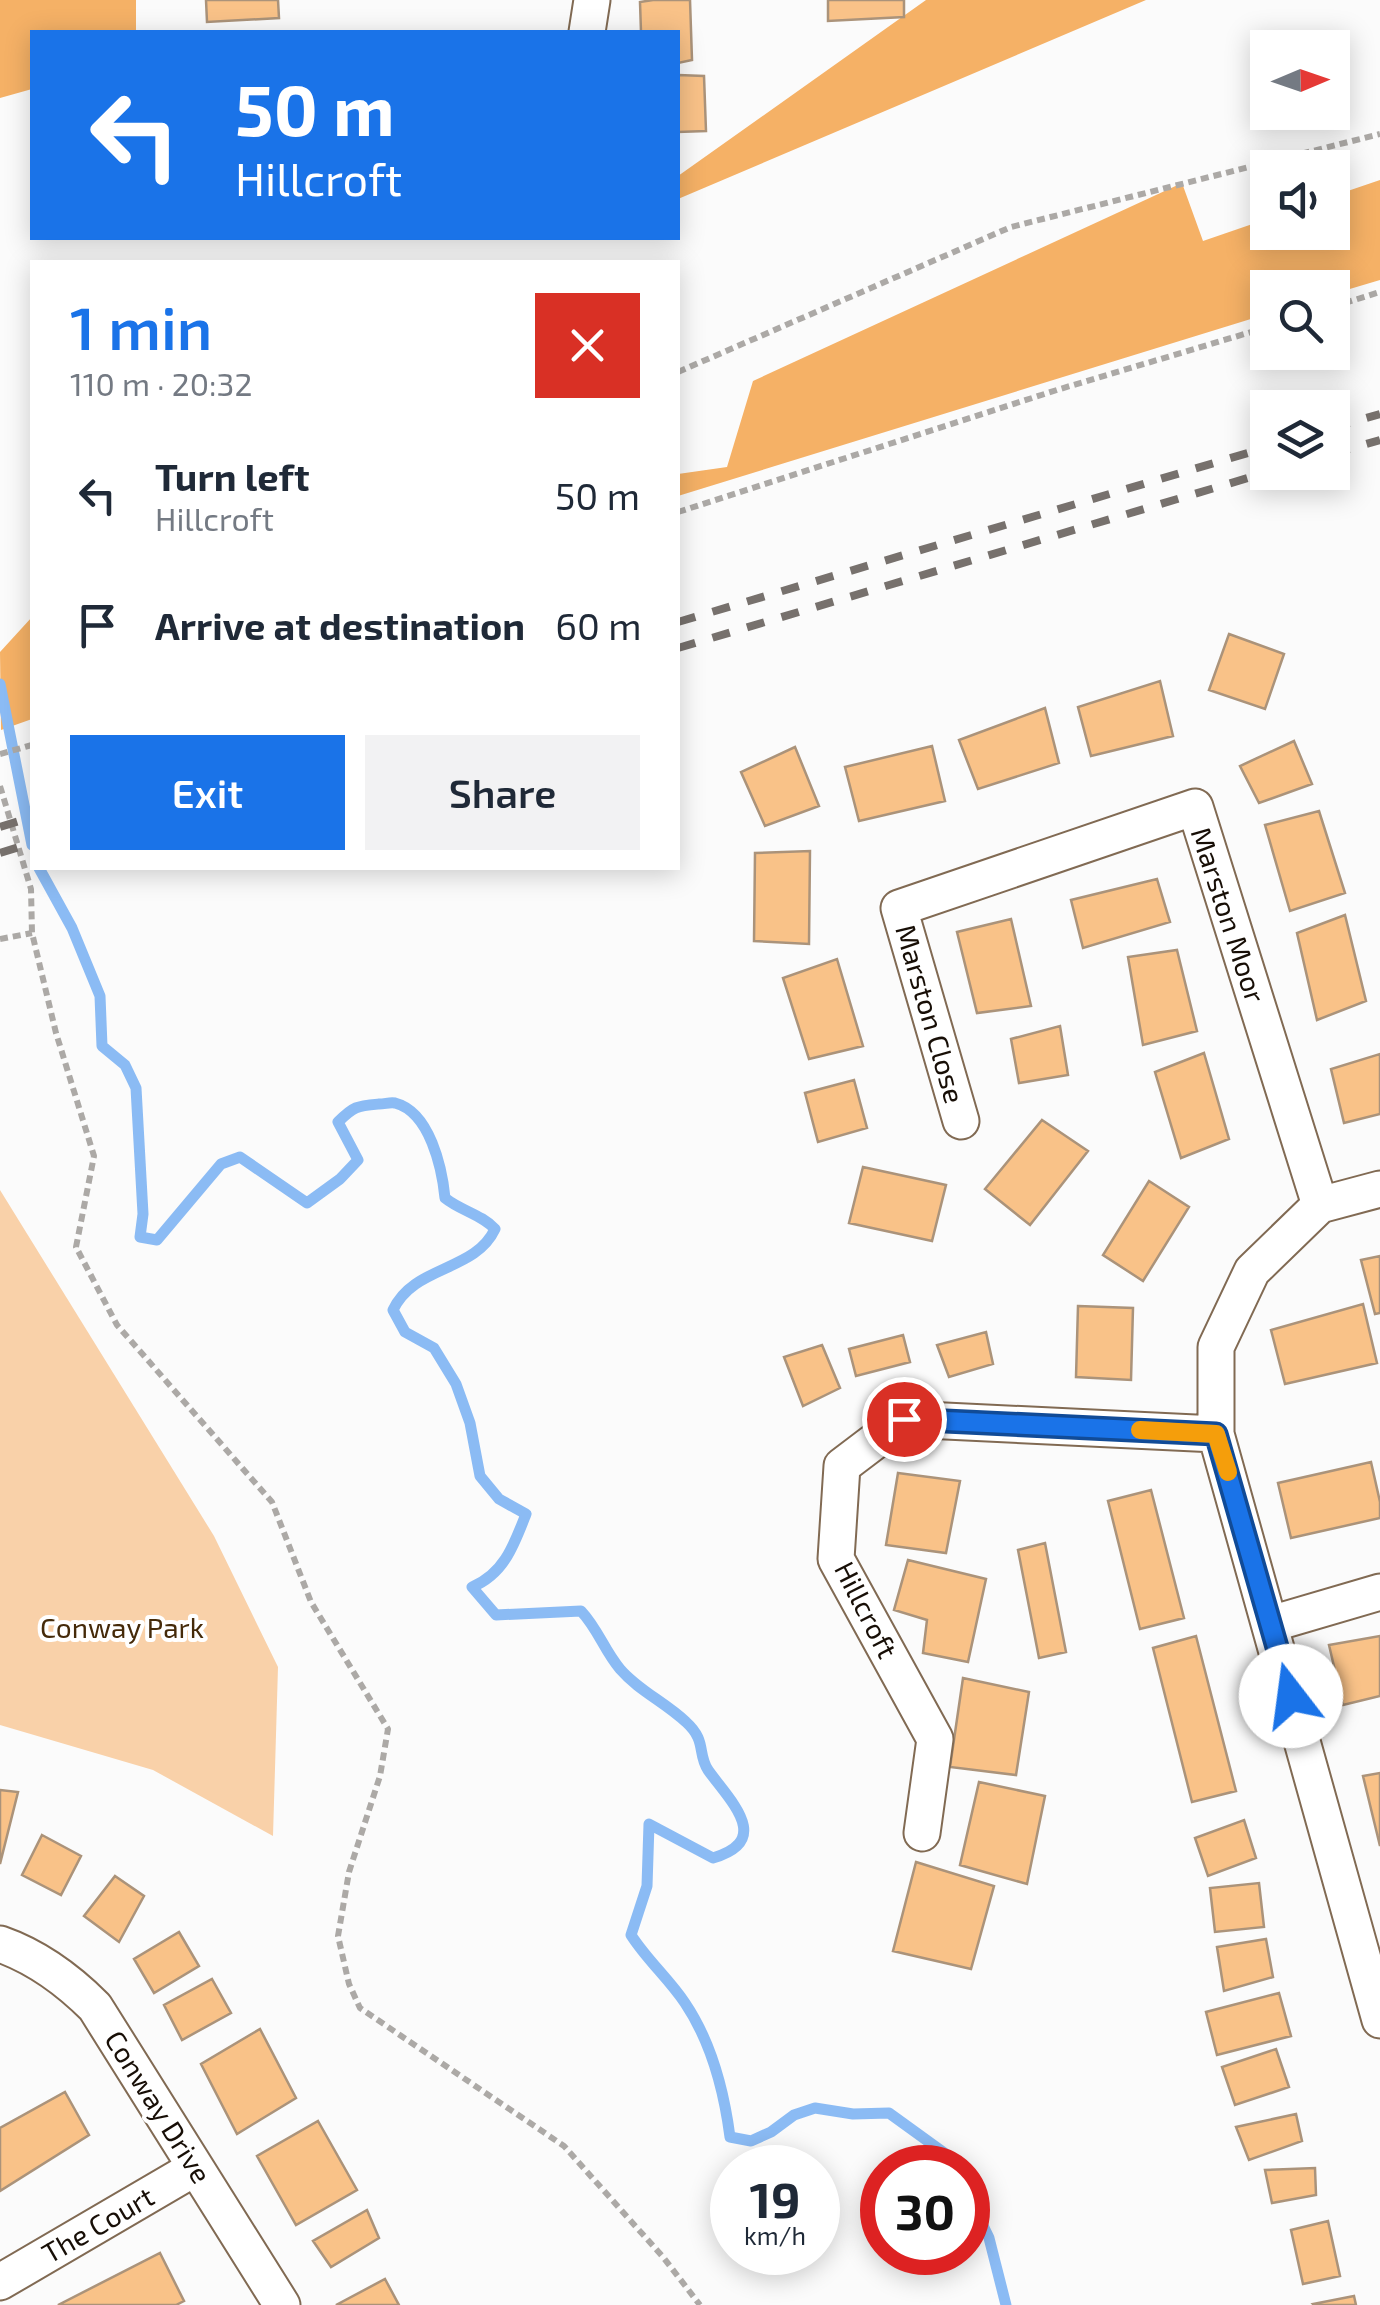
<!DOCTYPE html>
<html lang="en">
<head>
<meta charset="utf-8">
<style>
  :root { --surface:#fff; --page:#f2f2f3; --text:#1f2937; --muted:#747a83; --accent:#1a73e8 }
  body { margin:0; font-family:"Exo 2",sans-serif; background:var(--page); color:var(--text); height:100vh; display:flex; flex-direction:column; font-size:38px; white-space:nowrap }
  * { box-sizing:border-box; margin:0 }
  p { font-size:32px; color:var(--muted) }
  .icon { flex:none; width:55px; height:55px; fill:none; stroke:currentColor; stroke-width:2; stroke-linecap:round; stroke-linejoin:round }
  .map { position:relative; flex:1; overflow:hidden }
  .details { position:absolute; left:30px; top:260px; width:650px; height:610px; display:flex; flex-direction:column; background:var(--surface); border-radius:0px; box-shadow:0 5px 25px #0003 }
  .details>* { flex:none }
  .top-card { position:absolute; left:30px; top:30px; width:650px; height:210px; border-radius:0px; box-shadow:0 5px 25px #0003; background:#1a73e8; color:#fff; overflow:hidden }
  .needle { width:65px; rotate:88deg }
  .buttons { position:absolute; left:1250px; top:30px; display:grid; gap:20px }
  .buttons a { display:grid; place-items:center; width:100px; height:100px; border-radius:0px; background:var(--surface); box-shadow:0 5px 25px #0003; font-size:50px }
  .speed { position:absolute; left:710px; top:2145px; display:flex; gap:20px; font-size:50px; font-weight:700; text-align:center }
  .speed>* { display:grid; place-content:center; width:130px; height:130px; border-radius:50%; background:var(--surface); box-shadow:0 5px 25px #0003; line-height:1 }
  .speed small { font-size:25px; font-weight:400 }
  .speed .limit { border:15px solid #d22; background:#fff; color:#111 }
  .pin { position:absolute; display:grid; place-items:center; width:85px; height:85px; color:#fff; margin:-42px; border:5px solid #fff; border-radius:50%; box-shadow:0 2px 10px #0007 }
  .me { position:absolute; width:110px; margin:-55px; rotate:345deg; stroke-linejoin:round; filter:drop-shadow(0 0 8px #0008) }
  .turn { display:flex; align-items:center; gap:35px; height:210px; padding:0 40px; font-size:45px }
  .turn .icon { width:130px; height:130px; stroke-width:2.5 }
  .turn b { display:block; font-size:70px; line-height:85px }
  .round { display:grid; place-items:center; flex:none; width:105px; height:105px; border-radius:0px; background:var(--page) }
  .overview { display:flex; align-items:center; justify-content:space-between; height:170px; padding:0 40px }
  h1 { font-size:60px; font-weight:600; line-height:75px; color:var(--accent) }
  .cta { display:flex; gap:20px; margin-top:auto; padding:20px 40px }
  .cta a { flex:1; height:115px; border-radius:0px; background:var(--accent); color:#fff; font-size:40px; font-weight:600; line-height:115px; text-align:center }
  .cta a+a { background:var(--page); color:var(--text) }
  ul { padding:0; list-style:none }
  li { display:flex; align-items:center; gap:30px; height:130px; padding:0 40px }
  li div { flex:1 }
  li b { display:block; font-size:38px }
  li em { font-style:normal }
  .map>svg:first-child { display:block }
  .green { fill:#f9d1a9 }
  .forest { fill:#f5b166 }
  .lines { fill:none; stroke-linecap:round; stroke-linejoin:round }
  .stream { stroke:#8bbbf4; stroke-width:11 }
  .building { fill:#f9c288; stroke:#ab937a; stroke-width:2.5 }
  .minor-casing { stroke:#816a53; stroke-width:39 }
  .path { stroke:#aca9a6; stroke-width:6; stroke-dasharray:8 5; stroke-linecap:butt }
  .minor { stroke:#fff; stroke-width:35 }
  .rail { stroke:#77716d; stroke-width:8; stroke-dasharray:18 18; stroke-linecap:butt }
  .route-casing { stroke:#114b97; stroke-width:25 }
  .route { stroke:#1a73e8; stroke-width:18 }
  .slow { stroke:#f59e0b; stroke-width:18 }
  .labels { text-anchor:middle; stroke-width:8; stroke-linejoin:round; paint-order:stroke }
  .street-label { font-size:28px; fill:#170e06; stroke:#fff }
  .park-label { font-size:28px; fill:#452a09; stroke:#fff }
</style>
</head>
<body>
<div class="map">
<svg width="1380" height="2305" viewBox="0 0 1380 2305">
  <rect width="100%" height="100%" fill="#fbfbfb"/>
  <path class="green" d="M0,1190L214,1536L278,1667L273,1836L153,1770L0,1725Z"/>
  <path class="forest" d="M0,0H136V32H32V89L0,98Z
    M926,0H1146L678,199V176Z
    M1380,180V280L1333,294L1332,288H1268L1267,314L678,496V474L727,467L753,381L1182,183L1203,241L1267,219L1268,232H1332L1333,196Z
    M32,617V719L1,730L0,652Z"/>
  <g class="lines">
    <path class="stream" d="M0,684L32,845
      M39,868L72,928L100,996L102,1046L125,1065L136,1088L143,1214L140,1237L157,1240L221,1164L240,1157L307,1203L340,1179L358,1160L338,1122C354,1106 357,1106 379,1104C385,1104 390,1102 395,1103C430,1112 442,1168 445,1198C461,1211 481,1214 495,1229C475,1272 414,1265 393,1310L405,1332L434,1348L456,1384L470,1423L480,1476L499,1499L526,1514C514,1545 504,1574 472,1587L496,1615L581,1611C598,1629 604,1650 620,1669C639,1691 665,1702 686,1722C707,1741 697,1753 708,1770C729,1800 774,1840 713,1858L649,1824L647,1886L631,1935C647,1960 669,1979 685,2003C712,2043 724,2091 730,2137L751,2141L771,2132L794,2115L815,2108L853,2114L889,2113L965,2168
      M968,2184L970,2199L989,2238L1006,2305"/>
  </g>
  <path class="building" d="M206,0H278L279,18L207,22Z
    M653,0H690L692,60L678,63V32H641L640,2Z
    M828,0H904V17L828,21Z
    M678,75L704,76L706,131L678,132Z
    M1229,634L1284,654L1265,709L1209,690Z
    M1160,681L1173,736L1091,756L1078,707Z
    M1045,708L1059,763L978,789L959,740Z
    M1294,741L1312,784L1259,803L1240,766Z
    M932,746L945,801L859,821L845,767Z
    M795,747L819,806L765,826L741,772Z
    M1319,811L1345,893L1290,911L1265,825Z
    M810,851L809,944L754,941L755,853Z
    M1157,879L1170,922L1083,948L1071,900Z
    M1345,915L1366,1001L1317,1020L1297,933Z
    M1011,919L1031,1006L977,1013L957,932Z
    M1177,950L1197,1031L1143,1045L1128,957Z
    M837,959L863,1046L809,1059L783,978Z
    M1060,1026L1068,1075L1019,1083L1011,1039Z
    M1204,1053L1229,1139L1181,1158L1155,1072Z
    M1380,1054V1114L1344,1123L1331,1069Z
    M854,1080L867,1128L818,1142L805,1093Z
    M1042,1120L1088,1151L1030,1225L985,1189Z
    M863,1167L946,1185L932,1241L849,1223Z
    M1149,1181L1189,1207L1143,1281L1103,1255Z
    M1380,1256V1313L1375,1314L1361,1260Z
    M1363,1304L1377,1363L1285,1384L1271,1330Z
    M1078,1306L1133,1308L1131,1380L1076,1377Z
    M986,1332L993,1364L949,1377L937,1345Z
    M903,1335L910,1362L856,1376L849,1349Z
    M822,1345L840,1388L803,1406L784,1357Z
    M1371,1462L1380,1502V1518L1291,1538L1278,1483Z
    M898,1473L960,1481L946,1553L886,1545Z
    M1151,1490L1184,1618L1140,1629L1108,1501Z
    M1045,1543L1066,1652L1039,1658L1018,1550Z
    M908,1560L986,1579L968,1662L923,1653L927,1620L894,1610Z
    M1196,1636L1236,1791L1192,1802L1153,1648Z
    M1380,1636V1696L1343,1705L1329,1645Z
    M963,1678L1029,1692L1016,1775L950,1767Z
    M1380,1773V1846L1363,1776Z
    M979,1782L1045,1796L1027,1884L960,1865Z
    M0,1790L18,1792L0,1864Z
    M1244,1820L1256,1858L1208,1876L1195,1838Z
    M42,1835L81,1856L61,1895L22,1875Z
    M916,1862L994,1886L971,1969L893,1951Z
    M115,1876L144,1896L119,1942L84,1916Z
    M1259,1883L1264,1927L1215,1932L1210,1888Z
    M179,1932L199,1966L154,1993L134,1959Z
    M1266,1939L1273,1977L1224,1991L1217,1947Z
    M212,1979L231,2013L182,2040L164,2005Z
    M1279,1993L1291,2036L1217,2055L1206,2012Z
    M260,2029L296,2098L237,2134L201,2064Z
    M1276,2049L1289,2087L1235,2105L1222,2067Z
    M65,2092L89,2135L0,2191V2128Z
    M1296,2114L1302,2141L1249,2160L1236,2127Z
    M318,2121L357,2190L296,2225L257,2156Z
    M1315,2168L1316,2195L1272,2203L1265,2170Z
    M367,2210L379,2238L331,2267L313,2241Z
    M1328,2221L1340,2276L1303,2284L1291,2230Z
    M160,2253L184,2301L176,2305H58Z
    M385,2279L399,2305H336Z
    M1354,2296L1356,2305H1314L1313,2304Z"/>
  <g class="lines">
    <defs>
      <path id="minor" d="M587,32L592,0
        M961,1121L899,908L1195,807L1320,1205
        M1380,1189L1320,1205L1252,1271L1216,1347V1434L1380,2020
        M1271,1624L1380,1592
        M922,1833L935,1739L836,1559L842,1466L904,1419L1216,1434
        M0,1944C37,1957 67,1979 95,2007L282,2305
        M0,2282L195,2168"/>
    </defs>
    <use href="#minor" class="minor-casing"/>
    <path class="path" d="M1332,307L1380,292
      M678,372L1011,227L1380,134
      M678,512L1060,389L1268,327
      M0,754L32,745
      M0,786L31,889L32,933L56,1033L94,1156L76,1247L117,1325L272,1502L311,1602L388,1729L380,1776L349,1872L338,1936L349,1984L360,2008L564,2146L663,2257L700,2305
      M0,939L32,933"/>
    <use href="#minor" class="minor"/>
    <path class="rail" d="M1332,428L1380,414
      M1332,454L1380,440
      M678,622L1268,447
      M678,648L1268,472
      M0,827L32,817
      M0,853L32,843"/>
  </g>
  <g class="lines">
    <defs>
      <path id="route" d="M904,1419L1216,1434L1291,1696"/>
    </defs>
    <use href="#route" class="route-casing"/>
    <use href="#route" class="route"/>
    <path class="slow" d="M1140,1430L1216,1434L1228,1472"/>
  </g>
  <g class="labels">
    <g class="street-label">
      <text transform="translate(1228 915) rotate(72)" y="10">Marston Moor</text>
      <text transform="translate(930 1014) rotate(74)" y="10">Marston Close</text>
      <text transform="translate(866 1610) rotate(63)" y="10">Hillcroft</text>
      <text transform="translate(158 2107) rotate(58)" y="10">Conway Drive</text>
      <text transform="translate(98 2225) rotate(-30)" y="10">The Court</text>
    </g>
    <g class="park-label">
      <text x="122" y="1638">Conway Park</text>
    </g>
  </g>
</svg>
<div class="buttons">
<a><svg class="needle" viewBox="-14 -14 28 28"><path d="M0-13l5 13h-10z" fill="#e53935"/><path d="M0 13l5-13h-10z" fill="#747a83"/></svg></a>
<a><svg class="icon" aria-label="sound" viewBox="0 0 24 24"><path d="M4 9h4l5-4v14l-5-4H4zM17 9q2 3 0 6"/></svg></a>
<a><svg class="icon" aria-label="search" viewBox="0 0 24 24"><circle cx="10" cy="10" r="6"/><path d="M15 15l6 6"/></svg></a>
<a><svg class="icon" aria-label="layers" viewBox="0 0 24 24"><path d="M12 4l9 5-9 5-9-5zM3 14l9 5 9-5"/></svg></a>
</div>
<div class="speed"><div>19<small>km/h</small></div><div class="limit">30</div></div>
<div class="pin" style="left:904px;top:1419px;background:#d93025"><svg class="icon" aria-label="arrive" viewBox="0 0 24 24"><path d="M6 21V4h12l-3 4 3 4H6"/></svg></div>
<svg class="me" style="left:1291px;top:1696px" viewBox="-20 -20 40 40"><circle r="19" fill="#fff"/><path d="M0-13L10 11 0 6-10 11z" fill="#1a73e8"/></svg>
<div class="top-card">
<div class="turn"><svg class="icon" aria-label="left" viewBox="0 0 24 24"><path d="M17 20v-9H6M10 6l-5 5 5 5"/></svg><div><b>50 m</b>Hillcroft</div></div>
</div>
<section class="details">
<div class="overview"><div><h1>1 min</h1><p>110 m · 20:32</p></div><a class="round" style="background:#d93025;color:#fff"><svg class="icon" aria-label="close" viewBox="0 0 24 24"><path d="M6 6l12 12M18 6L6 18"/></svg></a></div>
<ul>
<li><svg class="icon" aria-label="left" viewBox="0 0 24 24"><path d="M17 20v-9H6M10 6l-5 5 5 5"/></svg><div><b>Turn left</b><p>Hillcroft</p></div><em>50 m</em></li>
<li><svg class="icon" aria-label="arrive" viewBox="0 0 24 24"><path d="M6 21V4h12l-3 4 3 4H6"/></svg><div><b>Arrive at destination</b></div><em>60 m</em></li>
</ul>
<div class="cta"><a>Exit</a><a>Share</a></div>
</section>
</div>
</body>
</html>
